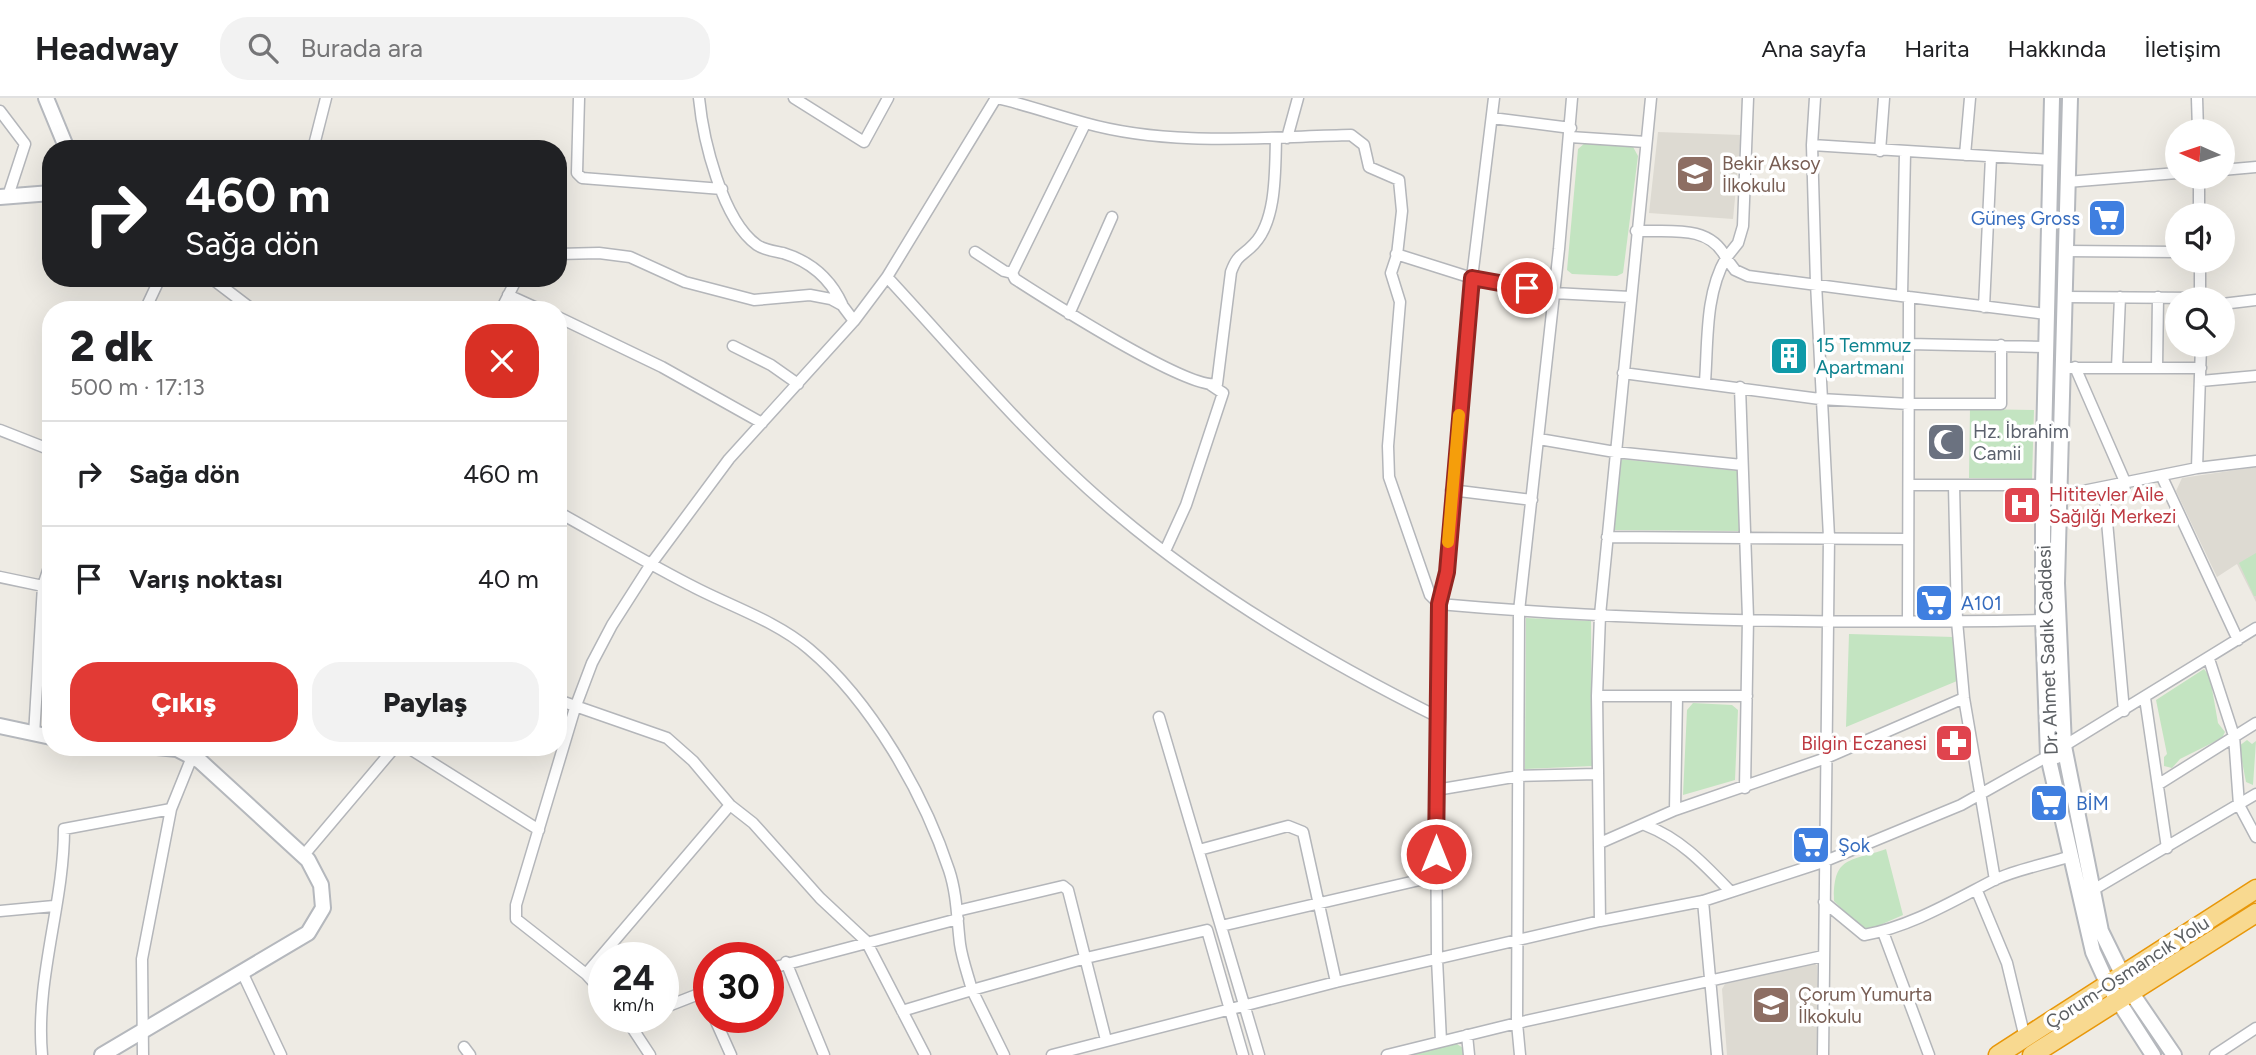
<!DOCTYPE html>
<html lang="tr">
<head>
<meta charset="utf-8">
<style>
  :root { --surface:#fff; --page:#f2f2f2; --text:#202124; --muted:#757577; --line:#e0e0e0; --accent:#e23a35 }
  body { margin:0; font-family:Figtree,sans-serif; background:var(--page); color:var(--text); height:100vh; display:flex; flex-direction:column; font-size:26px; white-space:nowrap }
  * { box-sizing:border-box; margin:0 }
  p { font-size:23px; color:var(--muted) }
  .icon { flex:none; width:38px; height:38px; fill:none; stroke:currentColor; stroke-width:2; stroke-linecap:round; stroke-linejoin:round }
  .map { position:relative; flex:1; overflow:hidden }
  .side { position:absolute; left:42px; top:203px; width:525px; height:455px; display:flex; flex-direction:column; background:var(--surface); border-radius:28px; box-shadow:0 7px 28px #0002 }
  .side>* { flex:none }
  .top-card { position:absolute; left:42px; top:42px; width:525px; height:147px; border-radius:28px; box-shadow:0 7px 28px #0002; background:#202124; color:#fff; overflow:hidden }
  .needle { width:46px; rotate:273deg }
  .controls { position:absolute; left:2165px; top:21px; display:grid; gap:14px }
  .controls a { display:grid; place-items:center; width:70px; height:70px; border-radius:50%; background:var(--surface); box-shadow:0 7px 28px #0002; font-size:35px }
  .speed { position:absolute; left:588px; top:844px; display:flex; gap:14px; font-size:35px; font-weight:700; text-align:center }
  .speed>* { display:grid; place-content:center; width:91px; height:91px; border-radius:50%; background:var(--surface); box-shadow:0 7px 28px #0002; line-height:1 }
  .speed small { font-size:18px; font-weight:400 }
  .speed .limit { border:10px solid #d22; background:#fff; color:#111 }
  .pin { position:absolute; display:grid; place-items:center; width:60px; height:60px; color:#fff; margin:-30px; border:4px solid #fff; border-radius:50%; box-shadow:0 2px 7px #0007 }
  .me { position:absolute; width:77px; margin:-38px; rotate:0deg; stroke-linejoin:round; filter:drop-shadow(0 0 5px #0008) }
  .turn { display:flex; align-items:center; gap:24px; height:147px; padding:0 28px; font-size:32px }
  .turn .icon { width:91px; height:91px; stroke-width:2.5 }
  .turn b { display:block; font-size:49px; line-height:60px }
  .round { display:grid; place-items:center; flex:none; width:74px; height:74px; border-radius:28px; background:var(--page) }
  .headline { display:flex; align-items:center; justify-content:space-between; height:119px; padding:0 28px }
  h1 { font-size:42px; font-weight:800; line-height:52px }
  .action { display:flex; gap:14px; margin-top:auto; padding:14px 28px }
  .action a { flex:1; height:80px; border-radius:28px; background:var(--accent); color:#fff; font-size:28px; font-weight:800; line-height:80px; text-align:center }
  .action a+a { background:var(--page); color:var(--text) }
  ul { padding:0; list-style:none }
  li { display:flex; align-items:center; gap:21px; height:105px; padding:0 28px; border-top:2px solid var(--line) }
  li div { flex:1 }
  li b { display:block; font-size:26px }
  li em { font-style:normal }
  header { display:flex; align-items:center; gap:42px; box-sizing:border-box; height:98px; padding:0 35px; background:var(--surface); border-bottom:2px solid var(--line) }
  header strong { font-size:33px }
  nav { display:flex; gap:38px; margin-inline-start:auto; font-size:24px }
  .search { width:490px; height:63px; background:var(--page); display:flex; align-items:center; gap:18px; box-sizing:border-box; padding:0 24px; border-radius:28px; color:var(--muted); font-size:26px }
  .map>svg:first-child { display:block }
  .education { fill:#dddad2 }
  .green { fill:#c3e4c1 }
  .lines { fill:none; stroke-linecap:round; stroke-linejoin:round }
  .street-casing { stroke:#b4b6ba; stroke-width:13 }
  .secondary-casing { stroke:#b5b8bd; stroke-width:18 }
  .highway-casing { stroke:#e89709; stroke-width:21 }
  .street { stroke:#fff; stroke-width:10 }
  .secondary { stroke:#fff; stroke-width:14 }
  .highway { stroke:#f8d990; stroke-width:18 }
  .route-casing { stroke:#932622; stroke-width:18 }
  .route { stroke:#e23a35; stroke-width:12 }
  .slow { stroke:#f59e0b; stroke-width:12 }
  .labels { text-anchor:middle; stroke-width:7; stroke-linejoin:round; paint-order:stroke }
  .education-label { font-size:19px; fill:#785e54; stroke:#fff; text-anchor:start }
  .shop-label { font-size:19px; fill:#366cbe; stroke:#fff; text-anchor:start }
  .culture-label { font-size:19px; fill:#0d838f; stroke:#fff; text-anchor:start }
  .worship-label { font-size:19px; fill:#5b616d; stroke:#fff; text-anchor:start }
  .health-label { font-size:19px; fill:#be3a42; stroke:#fff; text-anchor:start }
  .street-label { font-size:19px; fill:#5c6064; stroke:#fff }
</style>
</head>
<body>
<header>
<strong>Headway</strong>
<div class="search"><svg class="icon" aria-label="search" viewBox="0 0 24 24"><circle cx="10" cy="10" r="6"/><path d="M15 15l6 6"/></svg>Burada ara</div>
<nav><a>Ana sayfa</a><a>Harita</a><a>Hakkında</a><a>İletişim</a></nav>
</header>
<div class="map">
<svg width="2256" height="957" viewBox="0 0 2256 957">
  <rect width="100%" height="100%" fill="#eeebe4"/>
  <path class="education" d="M1658,34L1741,37L1733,121L1649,115Z
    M2256,369V504L2237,466L2217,479L2176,393L2182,380Z
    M1813,865L1817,867L1820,957H1727L1722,891L1725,886Z"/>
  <path class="green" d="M1585,45L1632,47L1638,58L1623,175L1617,178L1572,176L1567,172L1578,51Z
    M1970,311L2034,312L2032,381L1969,380Z
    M1619,361L1738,373L1739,433L1611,432Z
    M2256,455V498H2254L2239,465Z
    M1526,520L1591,523L1592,668L1525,671Z
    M1849,536L1954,539L1957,583L1846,629Z
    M2204,571L2210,579L2218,625L2225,634L2222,640L2180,661L2172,670L2164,668V659L2167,656L2156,602Z
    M1693,605L1732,607L1738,612L1735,682L1683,697L1687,612Z
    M2247,642L2252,646L2256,643L2253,687L2246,684L2239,648Z
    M1886,751L1903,817L1864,834L1834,803C1833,758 1849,764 1886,751Z
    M1454,944L1463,950L1464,957H1410Z"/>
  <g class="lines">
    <defs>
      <path id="street" d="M579,0L577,75L582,80L722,91
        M699,0C703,41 722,122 757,147C764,152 774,153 783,155C809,163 830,180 842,206
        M794,0L864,44L888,0
        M996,0L887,179C962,260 1033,346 1117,416C1214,498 1327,564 1440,620
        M997,0C1027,7 1055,17 1085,25C1170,49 1264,39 1351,37L1364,47L1369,69L1399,82L1402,113L1397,157L1391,175L1400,204L1388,348L1389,379L1430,497L1439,506C1639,524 1843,526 2043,522
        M1494,0L1472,180L1554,195L1630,199
        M1815,0L1812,47L1816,185L1829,439L1823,957
        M2197,0L2198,33
        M0,13L25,46L8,98
        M1492,20L1571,30
        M1085,26L1012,175L1015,181C1046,201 1188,292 1217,286L1231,174C1238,155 1242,159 1254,146C1277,122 1275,71 1276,40
        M1570,39L1646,44
        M1287,40L1298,0
        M1812,47L2051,62
        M313,51L326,0
        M1880,53L1884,0
        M1965,57L1970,0
        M2222,72L2256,69
        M2199,79V117
        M2067,84L2177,75
        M1636,133C1669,134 1710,126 1726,160L1738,145L1743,128L1748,0
        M2066,153L2177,154
        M975,154L1004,173L1012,175
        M558,156L599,155L630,159L685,184L754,202L810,197L831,201L842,207L854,223L887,179
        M1396,156L1472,180L1447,474L1439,506L1440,620L1436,692L1437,861L1441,943
        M2200,163V201
        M211,180L253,212
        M508,197L541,212
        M1902,197L1905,55
        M2065,199L2200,200
        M2222,206L2256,202
        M1984,209L1991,59
        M145,212L160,180
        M501,212L517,180
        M1069,216L1112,119
        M558,219L662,269L762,325
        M1909,246L2045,249
        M733,248L771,267L798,286
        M2075,269L2126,386
        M2064,270H2201
        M2117,270L2120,199
        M2157,270L2158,199
        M1623,275L1820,301L1909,306H2001V247
        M2201,283L2256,278
        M1705,284C1708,244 1705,196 1726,160L1735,172L1748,178L1909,199
        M1740,289L1748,520L1745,690
        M0,332L51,352
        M1539,341L1615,354L1742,367
        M2197,370L2201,247
        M2162,379L2238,542
        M1910,387H2043
        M1954,387L1957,523L1964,600L1995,782
        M2104,390L2124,613
        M1451,392L1532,402
        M2058,398L2197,370L2256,363
        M558,414C601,438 644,463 688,486C727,507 775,522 809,551C871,603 924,696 949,772C957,796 957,821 960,846C962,861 968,877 972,892L1086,860L1207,832L1243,957
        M1607,439L1908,441
        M1165,453L1186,407L1223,295L1211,287
        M51,463L43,488L51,489
        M0,479L43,488L34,637
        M1908,523L1909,199L2046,216
        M2209,561L2234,638L2239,707L2256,739
        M1597,598H1747
        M2145,600L2167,750
        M558,602L667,640L693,663L730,707
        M1159,619L1259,957
        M2061,644L2064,648L2256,530
        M407,649L539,732
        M2159,686L2256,625
        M1436,692L1519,678L1597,676
        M1675,712L1677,598
        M1645,727C1681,741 1704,766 1730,793
        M1600,745L1675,712L1826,660L1964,600
        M1199,752L1288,728L1303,734L1336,884
        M303,758L395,649
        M2093,792L2256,696
        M1977,793L2007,865L2025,940
        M1703,803L1717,957
        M1824,804L1864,837C1910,829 1953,803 1994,782C2017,771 2047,766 2071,758
        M0,813L54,808
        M957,813L1063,788L1068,792L1106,942
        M1600,823L1597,598L1600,517L1651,0
        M1221,828L1437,778
        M1883,834L1929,957
        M786,864L824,957
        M768,871L958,821
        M242,874L281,957
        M586,876L730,707L753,725L820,800L866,843L925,957
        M604,896L586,876L516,821V807L575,610L592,565L612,527L651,466L729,361L854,223
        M663,910L709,892
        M902,913L972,892L1004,957
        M625,919L650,957
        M714,919L731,957
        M1467,937L1469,957
        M464,949L470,957
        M42,957C35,881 64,806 64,731L171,711
        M143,957L142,861L171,711L196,649
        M1052,957L1336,884L1600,823L1703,803L1823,764L1961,707L2048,658L2057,660L2064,652
        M1387,957L1517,925L1823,858
        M1520,957L1517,925L1519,513L1559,151L1572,0
        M2215,957L2256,930"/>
      <path id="secondary" d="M46,0L67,51
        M2052,0L2043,387V522L2048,658L2093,854L2108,887L2153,957
        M2070,0L2057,485L2064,648L2101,833L2131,894L2174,957
        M0,99L51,95
        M0,628L51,639
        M102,957L308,835L323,810L321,787L308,762L200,663L177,651L157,649"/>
      <path id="highway" d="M1998,957L2256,791
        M2032,957L2256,815"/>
    </defs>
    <use href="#street" class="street-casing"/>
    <use href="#secondary" class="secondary-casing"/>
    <use href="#highway" class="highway-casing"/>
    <use href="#street" class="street"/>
    <use href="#secondary" class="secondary"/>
    <use href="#highway" class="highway"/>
  </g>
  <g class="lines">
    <defs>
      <path id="route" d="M1436,756L1439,506L1447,474L1472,180L1527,190"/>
    </defs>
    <use href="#route" class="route-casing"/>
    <use href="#route" class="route"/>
    <path class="slow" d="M1448,444L1459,317"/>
  </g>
  <defs>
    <symbol id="school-square" viewBox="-11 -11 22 22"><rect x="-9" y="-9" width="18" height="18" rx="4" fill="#8d6e63" stroke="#fff"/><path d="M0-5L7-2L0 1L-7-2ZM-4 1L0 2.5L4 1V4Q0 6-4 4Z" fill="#fff"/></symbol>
    <symbol id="supermarket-square" viewBox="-11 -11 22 22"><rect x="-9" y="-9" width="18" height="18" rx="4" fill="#3f7fe0" stroke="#fff"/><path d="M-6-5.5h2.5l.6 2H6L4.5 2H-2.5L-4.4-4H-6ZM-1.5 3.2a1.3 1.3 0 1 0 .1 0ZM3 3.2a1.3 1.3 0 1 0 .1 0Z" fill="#fff"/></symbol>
    <symbol id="building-square" viewBox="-11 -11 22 22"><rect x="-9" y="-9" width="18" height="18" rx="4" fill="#0f9aa8" stroke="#fff"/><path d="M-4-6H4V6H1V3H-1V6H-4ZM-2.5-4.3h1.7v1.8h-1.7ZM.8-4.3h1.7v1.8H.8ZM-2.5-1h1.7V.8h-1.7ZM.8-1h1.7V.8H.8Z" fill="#fff"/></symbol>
    <symbol id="mosque-square" viewBox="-11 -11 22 22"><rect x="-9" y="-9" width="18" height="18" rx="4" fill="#6b7280" stroke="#fff"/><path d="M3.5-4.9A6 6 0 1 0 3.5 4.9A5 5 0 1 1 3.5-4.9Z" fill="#fff"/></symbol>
    <symbol id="hospital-square" viewBox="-11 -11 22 22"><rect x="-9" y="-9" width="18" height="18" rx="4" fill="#e0444e" stroke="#fff"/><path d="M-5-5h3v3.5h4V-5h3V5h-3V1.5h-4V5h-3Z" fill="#fff"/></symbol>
    <symbol id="pharmacy-square" viewBox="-11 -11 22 22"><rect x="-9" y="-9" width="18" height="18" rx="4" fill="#e0444e" stroke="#fff"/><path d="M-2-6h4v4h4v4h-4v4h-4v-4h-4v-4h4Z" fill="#fff"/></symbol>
  </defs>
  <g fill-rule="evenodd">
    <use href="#school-square" x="1673" y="54" width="44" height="44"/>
    <use href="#supermarket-square" x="2085" y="98" width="44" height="44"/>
    <use href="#building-square" x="1767" y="236" width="44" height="44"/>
    <use href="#mosque-square" x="1924" y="322" width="44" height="44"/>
    <use href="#hospital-square" x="2000" y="385" width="44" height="44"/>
    <use href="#supermarket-square" x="1912" y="483" width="44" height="44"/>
    <use href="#pharmacy-square" x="1932" y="623" width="44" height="44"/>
    <use href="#supermarket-square" x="2027" y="683" width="44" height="44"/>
    <use href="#supermarket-square" x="1789" y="725" width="44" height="44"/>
    <use href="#school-square" x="1749" y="885" width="44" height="44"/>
  </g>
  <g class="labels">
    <g class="education-label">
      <text x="1722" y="72">Bekir Aksoy<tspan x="1722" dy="22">İlkokulu</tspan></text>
      <text x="1798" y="903">Çorum Yumurta<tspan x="1798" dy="22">İlkokulu</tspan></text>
    </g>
    <g class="shop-label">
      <text x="2080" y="127" text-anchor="end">Güneş Gross</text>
      <text x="1961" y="512">A101</text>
      <text x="2076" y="712">BİM</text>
      <text x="1838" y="754">Şok</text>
    </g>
    <g class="culture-label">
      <text x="1816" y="254">15 Temmuz<tspan x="1816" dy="22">Apartmanı</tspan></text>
    </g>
    <g class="worship-label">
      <text x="1973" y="340">Hz. İbrahim<tspan x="1973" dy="22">Camii</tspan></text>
    </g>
    <g class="health-label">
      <text x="2049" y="403">Hititevler Aile<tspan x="2049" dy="22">Sağılğı Merkezi</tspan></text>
      <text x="1927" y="652" text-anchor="end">Bilgin Eczanesi</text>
    </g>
    <g class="street-label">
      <text transform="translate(2047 552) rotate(-92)" y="7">Dr. Ahmet Sadık Caddesi</text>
      <text transform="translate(2127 874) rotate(-33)" y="7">Çorum-Osmancık Yolu</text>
    </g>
  </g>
</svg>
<div class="controls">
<a><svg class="needle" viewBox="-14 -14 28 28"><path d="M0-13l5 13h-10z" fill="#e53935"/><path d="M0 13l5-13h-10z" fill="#757577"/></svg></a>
<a><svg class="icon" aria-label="sound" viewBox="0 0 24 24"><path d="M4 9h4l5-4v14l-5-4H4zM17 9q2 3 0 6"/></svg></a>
<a><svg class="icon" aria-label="search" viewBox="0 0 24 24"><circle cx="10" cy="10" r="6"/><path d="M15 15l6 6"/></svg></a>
</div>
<div class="speed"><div>24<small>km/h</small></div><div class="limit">30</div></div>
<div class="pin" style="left:1527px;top:190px;background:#d93025"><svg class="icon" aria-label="arrive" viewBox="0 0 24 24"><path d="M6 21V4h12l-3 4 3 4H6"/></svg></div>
<svg class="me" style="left:1436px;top:756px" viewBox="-20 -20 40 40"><circle r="17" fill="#e23a35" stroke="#fff" stroke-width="3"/><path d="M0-11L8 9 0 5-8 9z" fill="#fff"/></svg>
<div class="top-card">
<div class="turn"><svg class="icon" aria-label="right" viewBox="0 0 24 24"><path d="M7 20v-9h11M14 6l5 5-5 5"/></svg><div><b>460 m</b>Sağa dön</div></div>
</div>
<section class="side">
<div class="headline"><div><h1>2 dk</h1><p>500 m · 17:13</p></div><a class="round" style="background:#d93025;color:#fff"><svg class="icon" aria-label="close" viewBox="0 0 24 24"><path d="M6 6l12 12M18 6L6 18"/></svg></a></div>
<ul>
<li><svg class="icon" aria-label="right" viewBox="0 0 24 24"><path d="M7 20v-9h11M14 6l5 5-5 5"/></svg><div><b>Sağa dön</b></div><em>460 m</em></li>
<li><svg class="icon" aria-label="arrive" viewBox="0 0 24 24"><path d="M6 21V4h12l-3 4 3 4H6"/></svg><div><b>Varış noktası</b></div><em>40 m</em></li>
</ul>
<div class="action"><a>Çıkış</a><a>Paylaş</a></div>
</section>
</div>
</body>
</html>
